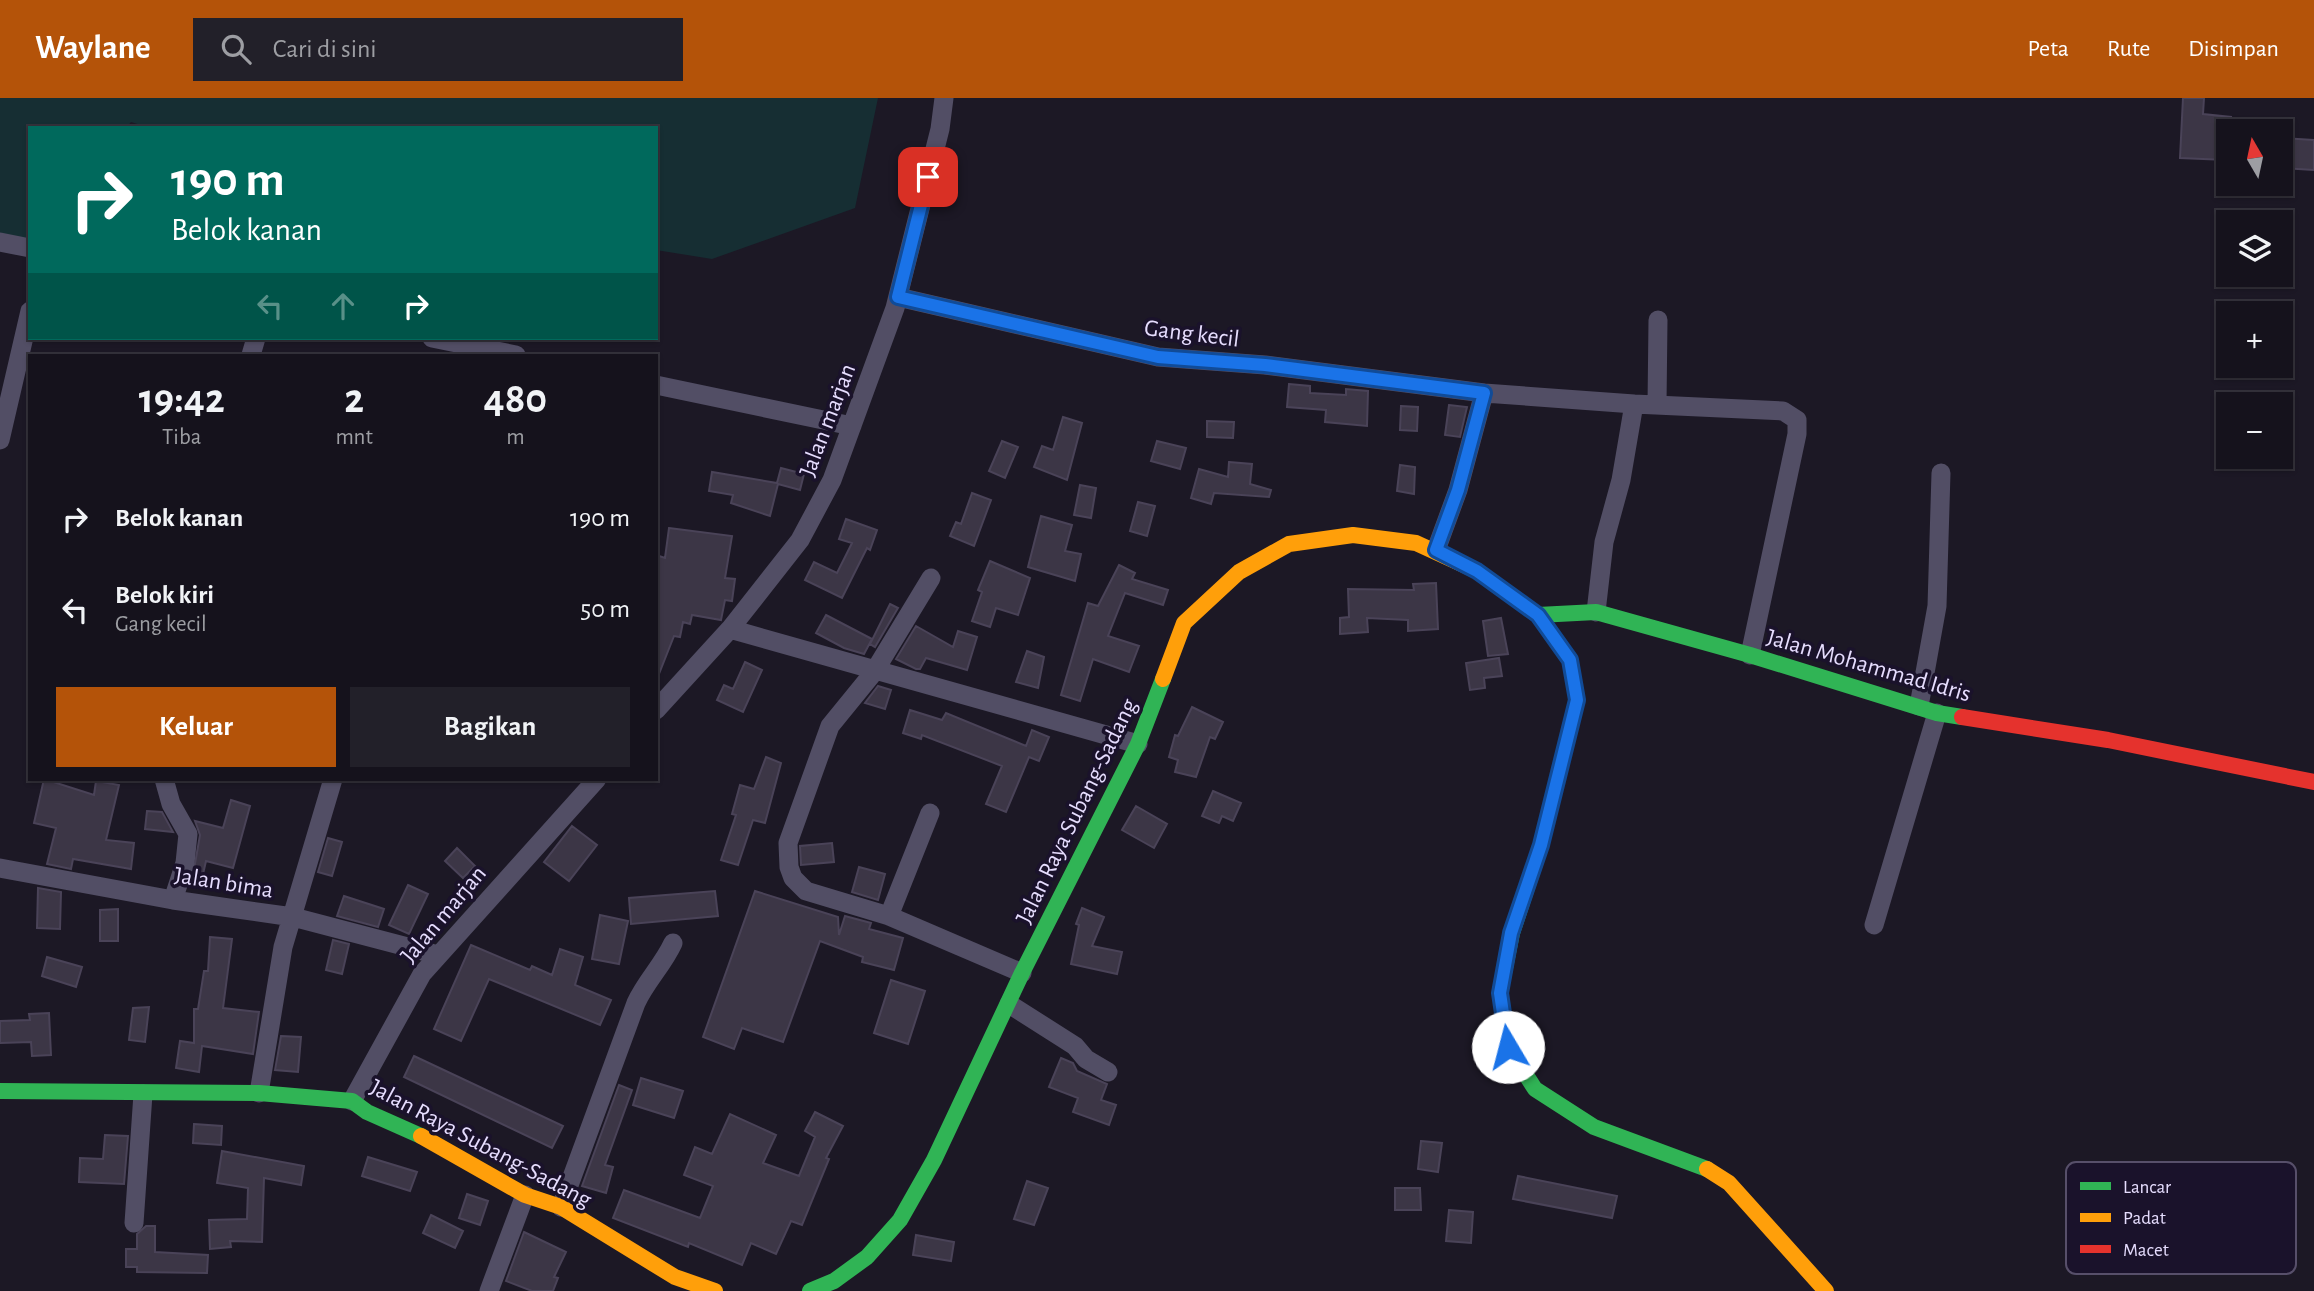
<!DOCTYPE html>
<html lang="id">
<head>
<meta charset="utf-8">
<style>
  :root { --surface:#15121c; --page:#222029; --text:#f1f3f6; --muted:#9d9ea3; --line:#34323b; --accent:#b45309 }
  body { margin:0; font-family:"Alegreya Sans",sans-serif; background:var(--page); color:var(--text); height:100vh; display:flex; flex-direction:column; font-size:26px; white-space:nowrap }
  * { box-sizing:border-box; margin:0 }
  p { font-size:23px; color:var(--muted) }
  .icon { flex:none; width:38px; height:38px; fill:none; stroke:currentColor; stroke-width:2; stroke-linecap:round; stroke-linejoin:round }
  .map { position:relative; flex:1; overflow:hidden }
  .panel { position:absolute; left:28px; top:256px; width:630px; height:427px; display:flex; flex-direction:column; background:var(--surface); border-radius:0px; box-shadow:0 2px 5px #0004,0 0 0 2px var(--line) }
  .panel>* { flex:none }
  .guide { position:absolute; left:28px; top:28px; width:630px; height:214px; border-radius:0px; box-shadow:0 2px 5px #0004,0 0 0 2px var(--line); background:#00695c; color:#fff; overflow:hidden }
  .needle { width:46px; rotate:351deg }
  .buttons { position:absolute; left:2216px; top:21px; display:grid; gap:14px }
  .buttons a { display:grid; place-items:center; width:77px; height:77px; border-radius:0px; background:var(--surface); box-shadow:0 2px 5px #0004,0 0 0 2px var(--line); font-size:35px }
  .pin { position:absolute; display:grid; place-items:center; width:60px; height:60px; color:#fff; margin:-30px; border-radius:14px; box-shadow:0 4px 10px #0006 }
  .me { position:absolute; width:77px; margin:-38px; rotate:352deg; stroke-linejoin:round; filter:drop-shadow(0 0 5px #0008) }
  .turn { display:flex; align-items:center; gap:24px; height:147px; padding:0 28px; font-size:32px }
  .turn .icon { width:91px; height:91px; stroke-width:2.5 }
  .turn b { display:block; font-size:49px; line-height:60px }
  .lanes { display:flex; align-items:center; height:66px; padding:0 28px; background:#0003; justify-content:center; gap:35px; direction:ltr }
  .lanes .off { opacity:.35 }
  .eta { display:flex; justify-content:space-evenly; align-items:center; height:119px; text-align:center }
  .eta b { font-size:42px; font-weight:600; line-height:49px }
  .primary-button { display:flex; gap:14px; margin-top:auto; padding:14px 28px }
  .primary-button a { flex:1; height:80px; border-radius:0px; background:var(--accent); color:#fff; font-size:28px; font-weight:600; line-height:80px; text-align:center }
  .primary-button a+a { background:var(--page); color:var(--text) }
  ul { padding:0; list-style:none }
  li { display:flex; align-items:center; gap:21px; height:91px; padding:0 28px }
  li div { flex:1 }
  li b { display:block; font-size:26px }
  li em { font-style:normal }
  header { display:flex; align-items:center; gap:42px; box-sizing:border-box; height:98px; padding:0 35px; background:var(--accent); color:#fff }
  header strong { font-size:33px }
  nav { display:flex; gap:38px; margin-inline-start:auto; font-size:24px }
  .search { width:490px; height:63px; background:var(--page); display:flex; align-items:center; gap:18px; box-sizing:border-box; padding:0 24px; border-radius:0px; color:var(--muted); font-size:26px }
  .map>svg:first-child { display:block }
  .green { fill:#162e33 }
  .building { fill:#3c3646; stroke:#4a4358; stroke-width:2 }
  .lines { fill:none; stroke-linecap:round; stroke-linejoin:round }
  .street { stroke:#524e65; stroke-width:19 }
  .fast { stroke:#30b455; stroke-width:16 }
  .slow { stroke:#ff9f0a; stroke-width:16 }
  .jam { stroke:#e5322d; stroke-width:16 }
  .route-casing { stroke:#114b97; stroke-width:18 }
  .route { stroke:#1a73e8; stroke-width:12 }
  .labels { text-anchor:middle; stroke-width:7; stroke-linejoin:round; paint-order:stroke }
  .street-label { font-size:24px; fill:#e6ddfe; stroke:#1a122b }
  .key { fill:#1a122b; stroke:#574f6a; stroke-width:2 }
  .key-label { font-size:19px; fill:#e6ddfe }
</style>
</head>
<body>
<header>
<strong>Waylane</strong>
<div class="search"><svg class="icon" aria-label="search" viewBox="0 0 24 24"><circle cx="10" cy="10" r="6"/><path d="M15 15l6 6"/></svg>Cari di sini</div>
<nav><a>Peta</a><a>Rute</a><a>Disimpan</a></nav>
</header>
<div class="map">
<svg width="2314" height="1193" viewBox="0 0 2314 1193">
  <rect width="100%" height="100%" fill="#1c1825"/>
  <path class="green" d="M0,0H878L855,110L712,161L656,152V30H150L131,24L126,30H30V150L0,144Z"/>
  <path class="building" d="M2183,0H2204L2203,16L2231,19L2226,62L2180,60Z
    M2280,40L2314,42V72L2280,70Z
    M1289,286L1310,288V295L1346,297V291L1368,293L1367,328L1325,324L1326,312L1287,309Z
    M1449,307L1467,309L1460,339L1445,337Z
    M1401,308L1418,309L1417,333L1400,332Z
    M1063,319L1082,325L1067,382L1034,369L1042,348L1053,352Z
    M1207,323L1234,324L1233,340L1207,339Z
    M1002,343L1018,349L1005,380L989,373Z
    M1157,343L1186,350L1180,371L1151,363Z
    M1229,364L1252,366L1250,386L1271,392L1269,399L1214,395L1211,406L1191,400L1199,371L1228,379Z
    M1400,367L1415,369L1414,396L1397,393Z
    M781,370L804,376L800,392L778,386L770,418L731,405L733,397L709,393L712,374L777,385Z
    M1080,387L1096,390L1091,420L1074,417Z
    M972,395L991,402L974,448L950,438L956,424L961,426Z
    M1138,404L1155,408L1147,438L1130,433Z
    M1041,418L1072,427L1065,453L1081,456L1075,483L1028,469Z
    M846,421L877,432L870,452L867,450L842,500L805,482L814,464L837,475L852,445L839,441Z
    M669,430L732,438L725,480L735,481L732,503L725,502L721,522L692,517L690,526L683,524L680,539L674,538L657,581L656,457L665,460Z
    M990,463L1030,480L1018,517L996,510L990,529L972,523L982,494L978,492Z
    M1119,467L1135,475L1132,481L1168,492L1163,507L1125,495L1108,538L1139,548L1129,574L1093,561L1080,603L1061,597L1088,505L1098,508Z
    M1436,485L1438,531L1408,533V522L1367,520L1368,534L1340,536V520L1349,519L1348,491L1414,492L1413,486Z
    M890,506L898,510L875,549L870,546Z
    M826,517L872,541L864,556L844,550L816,535Z
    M1501,520L1508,556L1488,558L1483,523Z
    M916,528L953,549L958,533L977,539L967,572L926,560L920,571H916L896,561Z
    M1027,553L1044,559L1038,590L1016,584Z
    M1499,560L1502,578L1484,580L1485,590L1470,592L1466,565Z
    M745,564L762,572L743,614L717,602L724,587L733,591Z
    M878,588L891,592L885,611L865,605Z
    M1192,609L1223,624L1215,641L1210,639L1196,679L1175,674L1178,662L1169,659L1175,637L1178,638Z
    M910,612L942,622L946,615L1026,648L1032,632L1049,639L1039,663L1029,659L1006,714L986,706L1002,668L922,637L921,641L903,635Z
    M766,659L781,665L765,725L753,722L738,767L721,762L736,717L732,716L740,687L754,691Z
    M44,681L94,697L96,683L119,687L106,742L134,745L131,771L73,761L71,771L47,766L56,730L34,725Z
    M1213,693L1241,705L1233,723L1222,718L1219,725L1202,718Z
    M231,702L250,708L233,770L206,763L201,785L192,783L200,737L195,723L223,730Z
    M1136,708L1167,726L1154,750L1122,732Z
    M147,713L162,714L173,734L145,731Z
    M572,728L597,747L569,783L544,764Z
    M328,740L342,744L332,778L318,774Z
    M832,745L834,764L801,767L800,748Z
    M457,750L475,768L463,780L445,763Z
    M859,769L885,776L878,802L852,794Z
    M408,787L428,796L409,836L389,827Z
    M38,790L61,794L60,831L37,830Z
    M715,793L718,818L631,826L629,800Z
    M755,793L838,819L839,837L845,818L871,825L869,831L903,840L894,872L862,864L863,859L820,843L783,944L742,930L734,951L703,939Z
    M344,798L384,811L378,829L337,818Z
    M1082,810L1104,819L1092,848L1122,854L1117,876L1071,866L1079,827L1076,826Z
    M118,811V843H100V812Z
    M600,817L628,823L619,866L592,861Z
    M210,839L232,841L223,910L259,914L253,956L202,948L199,974L176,970L180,943L194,945V911H198L204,873H208Z
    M333,842L349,846L342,876L326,872Z
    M471,847L530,872L532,868L552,877L560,851L583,859L575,887L611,902L600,927L489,881L461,943L434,931Z
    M47,859L82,869L76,889L42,878Z
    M891,882L925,893L908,946L874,935Z
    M149,909L145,944L129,942L133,910Z
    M49,915L51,957L32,958L31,944L0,945V923L30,922L29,916Z
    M281,938L301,939L298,974L275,972Z
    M414,958L563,1028L552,1050L404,979Z
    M1061,960L1073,965L1077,973L1107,986L1101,1002L1116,1007L1109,1027L1073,1014L1078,1000L1049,989Z
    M641,980L683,993L674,1020L633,1007Z
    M619,987L632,992L605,1067L613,1069L606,1095L582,1088Z
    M815,1014L843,1028L826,1060L829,1061L802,1127L791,1123L776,1156L751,1145L742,1167L689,1145L688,1149L613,1120L624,1092L700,1120L713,1088L684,1077L695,1049L712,1056L730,1016L776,1037L763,1065L799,1078L815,1039L805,1033Z
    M194,1026L222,1028L221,1047L193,1045Z
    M105,1037L128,1038L124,1086L79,1084L80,1060L103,1061Z
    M1421,1043L1442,1045L1438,1074L1418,1071Z
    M222,1053L304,1068L301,1087L264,1080L262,1144L230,1143L231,1149L210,1151L209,1122L247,1121L248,1090L217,1085Z
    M368,1059L417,1074L410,1093L362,1078Z
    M1518,1078L1617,1098L1612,1120L1513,1101Z
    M1027,1083L1048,1090L1034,1127L1014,1121Z
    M1395,1090H1420L1421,1112H1395Z
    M467,1096L488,1103L480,1127L459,1120Z
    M1449,1112L1473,1114L1471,1145L1446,1143Z
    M431,1117L463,1133L455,1150L423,1135Z
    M146,1128H155V1154L208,1157L207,1175L137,1174V1169H126V1151H137V1136Z
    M524,1134L566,1154L554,1179L558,1180L553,1193H532L506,1183Z
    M916,1137L954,1144L951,1163L913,1157Z"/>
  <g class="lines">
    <path class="street" d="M0,144L30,150
      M898,199L1158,259L1265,267L1484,295
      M432,240L516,257
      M251,257L256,240
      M656,287L852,328
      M1634,306L1783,313L1797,322V336L1750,557
      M1657,307L1658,222
      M0,342L30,213
      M1436,452L1458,392L1484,295L1634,306L1621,382L1604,444L1596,514
      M931,480L874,574L830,628L788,745L789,769L793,780L806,793L889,818L1022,875
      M730,531L1138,646
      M1919,608L1937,508L1941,375
      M656,612L730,531L800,442L832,382L895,210L940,31L944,0
      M164,681L171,706L188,736L185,765L173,802
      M0,770L173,802L293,819L438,857
      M889,818L930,715
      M1874,827L1937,615
      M1009,906L1075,948L1086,961L1108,974
      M259,995L283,849L333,681
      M352,1003L422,876L597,681
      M561,1109L636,905C646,883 663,867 673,845
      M134,1125L143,996
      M489,1193L525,1097"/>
    <path class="fast" d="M1509,496L1538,517L1570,562L1577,602L1541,747L1512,835L1500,895L1508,949L1535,991L1594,1029L1707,1071
      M1538,517L1596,514L1750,557L1937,615L1962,619
      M0,993L259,995L352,1003L367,1014L421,1038
      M810,1193L834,1183L867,1159L900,1122L934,1062L1022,875L1138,646L1163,581"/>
    <path class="slow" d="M1163,581L1184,525L1239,474L1289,446L1353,437L1416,445L1477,473L1509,496
      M421,1038L525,1097L561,1109L675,1179L715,1193
      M1707,1071L1729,1085L1826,1193"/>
    <path class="jam" d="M1962,619L2108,642L2314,684"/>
  </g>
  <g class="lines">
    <defs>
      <path id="route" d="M928,79L898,199L1158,259L1265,267L1484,295L1458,392L1436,452L1477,473L1538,517L1570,562L1577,602L1541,747L1511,835L1500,895L1508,949"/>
    </defs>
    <use href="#route" class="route-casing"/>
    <use href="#route" class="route"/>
  </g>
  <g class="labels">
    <g class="street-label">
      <text transform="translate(1192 235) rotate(7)" y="8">Gang kecil</text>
      <text transform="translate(827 322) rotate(-69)" y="8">Jalan marjan</text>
      <text transform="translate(1869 567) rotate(16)" y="8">Jalan Mohammad Idris</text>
      <text transform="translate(1076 713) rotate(-64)" y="8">Jalan Raya Subang-Sadang</text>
      <text transform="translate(224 784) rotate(9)" y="8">Jalan bima</text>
      <text transform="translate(443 816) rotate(-50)" y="8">Jalan marjan</text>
      <text transform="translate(481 1045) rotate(28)" y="8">Jalan Raya Subang-Sadang</text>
    </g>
  </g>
  <rect x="2066" y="1064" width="230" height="112" rx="10" class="key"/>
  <rect x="2080" y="1084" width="31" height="8" fill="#30b455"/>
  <rect x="2080" y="1115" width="31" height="9" fill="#ff9f0a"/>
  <rect x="2080" y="1147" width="31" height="8" fill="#e5322d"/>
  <g class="key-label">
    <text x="2123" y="1095">Lancar</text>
    <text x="2123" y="1126">Padat</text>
    <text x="2123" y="1158">Macet</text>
  </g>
</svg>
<div class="buttons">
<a><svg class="needle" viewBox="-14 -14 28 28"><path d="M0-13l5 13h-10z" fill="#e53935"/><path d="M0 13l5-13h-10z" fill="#9d9ea3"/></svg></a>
<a><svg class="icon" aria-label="layers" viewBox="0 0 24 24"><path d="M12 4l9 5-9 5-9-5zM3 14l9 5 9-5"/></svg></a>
<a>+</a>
<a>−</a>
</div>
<div class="pin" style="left:928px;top:79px;background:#d93025"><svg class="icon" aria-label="arrive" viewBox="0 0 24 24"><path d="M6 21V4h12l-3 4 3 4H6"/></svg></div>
<svg class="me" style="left:1508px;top:949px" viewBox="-20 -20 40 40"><circle r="19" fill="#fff"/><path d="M0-13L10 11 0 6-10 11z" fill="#1a73e8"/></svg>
<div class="guide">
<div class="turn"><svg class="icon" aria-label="right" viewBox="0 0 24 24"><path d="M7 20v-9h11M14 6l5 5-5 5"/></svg><div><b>190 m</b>Belok kanan</div></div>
<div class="lanes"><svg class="icon off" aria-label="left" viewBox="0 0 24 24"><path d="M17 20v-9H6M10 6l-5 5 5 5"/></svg><svg class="icon off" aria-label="ahead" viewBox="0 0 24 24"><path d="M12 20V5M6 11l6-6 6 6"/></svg><svg class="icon" aria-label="right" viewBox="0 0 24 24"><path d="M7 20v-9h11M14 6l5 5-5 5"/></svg></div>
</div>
<section class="panel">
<div class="eta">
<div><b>19:42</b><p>Tiba</p></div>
<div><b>2</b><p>mnt</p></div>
<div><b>480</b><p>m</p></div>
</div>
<ul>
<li><svg class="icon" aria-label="right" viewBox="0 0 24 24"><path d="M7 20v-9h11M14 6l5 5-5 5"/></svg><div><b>Belok kanan</b></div><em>190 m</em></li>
<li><svg class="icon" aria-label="left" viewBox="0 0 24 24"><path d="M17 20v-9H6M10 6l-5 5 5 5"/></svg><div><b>Belok kiri</b><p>Gang kecil</p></div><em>50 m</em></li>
</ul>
<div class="primary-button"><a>Keluar</a><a>Bagikan</a></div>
</section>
</div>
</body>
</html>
